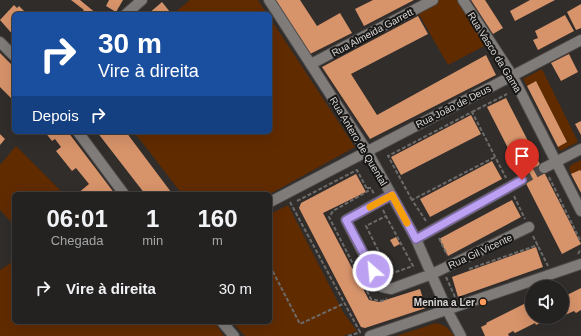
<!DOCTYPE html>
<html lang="pt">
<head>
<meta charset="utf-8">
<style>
  :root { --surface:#242220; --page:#302f2d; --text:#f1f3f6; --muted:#a3a4a5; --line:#413f3e }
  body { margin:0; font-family:Arial,sans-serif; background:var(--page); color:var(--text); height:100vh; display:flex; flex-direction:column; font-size:15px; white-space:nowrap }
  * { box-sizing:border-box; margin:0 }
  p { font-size:13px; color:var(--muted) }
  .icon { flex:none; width:22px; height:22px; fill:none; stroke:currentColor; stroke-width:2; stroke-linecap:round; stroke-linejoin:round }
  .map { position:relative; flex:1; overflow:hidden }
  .sheet { position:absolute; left:12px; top:192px; width:260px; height:132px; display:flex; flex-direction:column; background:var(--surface); border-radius:6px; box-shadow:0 4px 16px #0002,0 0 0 1px var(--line) }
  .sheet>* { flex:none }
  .banner { position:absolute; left:12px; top:12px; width:260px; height:122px; border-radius:6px; box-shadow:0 4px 16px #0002,0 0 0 1px var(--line); background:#1a4fa0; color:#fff; overflow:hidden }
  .controls { position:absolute; left:525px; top:280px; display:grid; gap:8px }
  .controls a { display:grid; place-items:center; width:44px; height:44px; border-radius:50%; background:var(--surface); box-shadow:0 4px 16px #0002,0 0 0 1px var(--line); font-size:20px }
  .pin { position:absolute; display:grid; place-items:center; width:34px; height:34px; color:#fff; margin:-41px -17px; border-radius:50% 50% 50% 0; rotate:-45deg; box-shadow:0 0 4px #0007 }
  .pin .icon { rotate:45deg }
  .me { position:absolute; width:44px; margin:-22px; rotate:333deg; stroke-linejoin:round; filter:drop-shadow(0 0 3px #0008) }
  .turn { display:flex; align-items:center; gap:14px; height:84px; padding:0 20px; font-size:18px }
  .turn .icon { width:52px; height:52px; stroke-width:2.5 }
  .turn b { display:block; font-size:28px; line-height:34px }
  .then { display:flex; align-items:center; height:38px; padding:0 20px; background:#0003; gap:8px; font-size:15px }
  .eta { display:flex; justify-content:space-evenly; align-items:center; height:68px; text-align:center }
  .eta b { font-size:24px; font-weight:700; line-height:28px }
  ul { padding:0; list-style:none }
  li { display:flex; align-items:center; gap:12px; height:56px; padding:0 20px }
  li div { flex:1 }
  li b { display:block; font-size:15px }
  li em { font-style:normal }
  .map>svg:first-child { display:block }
  .green { fill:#612b00 }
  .building { fill:#d7936a }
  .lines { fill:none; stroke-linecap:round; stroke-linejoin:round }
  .street-tunnel { stroke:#494644; stroke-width:10; stroke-dasharray:10 5; stroke-linecap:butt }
  .street-casing { stroke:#4e4b4a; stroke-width:12 }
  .secondary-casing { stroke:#4e4b4a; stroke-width:12 }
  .path { stroke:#6d6b69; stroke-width:2; stroke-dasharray:4 2; stroke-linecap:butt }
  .street { stroke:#807c7a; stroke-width:10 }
  .secondary { stroke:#807c7a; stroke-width:10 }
  .route-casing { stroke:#7a689d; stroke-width:10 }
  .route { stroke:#bca0f2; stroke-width:7 }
  .slow { stroke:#f59e0b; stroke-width:7 }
  .poi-dot { fill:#ff9b5b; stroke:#171615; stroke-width:1.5 }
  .labels { text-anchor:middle; stroke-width:4; stroke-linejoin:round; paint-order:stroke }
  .street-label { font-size:10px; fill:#d8d6d5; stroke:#171615 }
  .poi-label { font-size:10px; font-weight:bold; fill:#d8d6d5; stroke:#171615; text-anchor:end }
</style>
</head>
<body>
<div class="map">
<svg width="581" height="336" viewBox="0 0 581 336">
  <rect width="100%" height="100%" fill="#302d2b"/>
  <path class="green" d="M190,0H258L267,14H173Z
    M439,0H457L486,45L448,65L417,11Z
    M270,18L355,147L270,194H182L134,132H270Z
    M542,69L578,142L560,151L558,147L567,142L536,81L527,86L523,79Z
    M16,146L64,194H14V225L0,210V165Z
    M581,160V171L580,170L571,174L569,168L571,165Z
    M288,205L343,312L357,331L343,336H245L232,322H270V214Z
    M14,261V322H214L224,336H0V270Z
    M436,323C445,325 449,328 454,336H396Z"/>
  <path class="building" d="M71,0H80L97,14H80L84,10Z
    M109,0H123L116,12L106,6Z
    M275,0H300L317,26L340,13L352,33L310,54Z
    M373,0H414L364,26L355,9Z
    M471,0H485L503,28L493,34Z
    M530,0H555L515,21L510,11Z
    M162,2L170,12L168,14H148Z
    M581,4V28L576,30L567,12Z
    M14,5L17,8L19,6L27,14H14V36L0,20Z
    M565,15L574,31L538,50L533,40L538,38L535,31Z
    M418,16L428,34L351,74L377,115L486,55L496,75L370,139L322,67Z
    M0,53L14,67V101L0,87Z
    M569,54L578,72L561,81L551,63Z
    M536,81L567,142L558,147L527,86Z
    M506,98L581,244L562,254L487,107Z
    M471,115L481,134L401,175L391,157Z
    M581,121V135L575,124Z
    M45,132H68L115,194H77L89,184L76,168L72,171L56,151L61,147L55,139L52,141Z
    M97,132H126L171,192L169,194H145Z
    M0,134L5,139L0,145Z
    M492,161L502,179L430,217L420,199Z
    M580,170L581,171V193L571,174Z
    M356,174L366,192L323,213L369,300L379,302L420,289L426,308L365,328L361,327L299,208L301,203Z
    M512,200L521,217L448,256L439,239Z
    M396,237L400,244L394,247L390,240Z
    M536,247L543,267L458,297L452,277Z
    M581,288V310L576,313L574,311L563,316L562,313V292L564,291L567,295Z
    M532,300V317H556L547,322L546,320L536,325L535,323L515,333L513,331L508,334L509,336H485L481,327L487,324L486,323Z"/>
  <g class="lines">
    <path class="street-tunnel" d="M522,180L544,168"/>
    <defs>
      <path id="street" d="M269,0L367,151L416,239L447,310L461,336
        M463,0L512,75L581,211
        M126,14L142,0
        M0,42L14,56
        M311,64L433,0
        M78,132L124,194
        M544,168L581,149
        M391,195L346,220L379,284L382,287L391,289L432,274L529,227
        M270,202L581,40
        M416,239L522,180
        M222,322L234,336"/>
      <path id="secondary" d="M370,336L581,264"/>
    </defs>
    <use href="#street" class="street-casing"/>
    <use href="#secondary" class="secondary-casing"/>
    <path class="path" d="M472,112L507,94
      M549,177L581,242
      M367,188H371L374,194
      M514,196L525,219
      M412,200L388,156L472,112L506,178
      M297,201L357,170L368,191L333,211L329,217L371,299L381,301L387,299
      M290,202L360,332
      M383,210L386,216L413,266L390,274L366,226L386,216
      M426,221L412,200L495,157
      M533,236L548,266
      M439,238L447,255
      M578,254L581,249
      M270,266L300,324L345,303
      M469,269L538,245
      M446,277L455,297
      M348,336L361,332"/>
    <use href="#street" class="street"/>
    <use href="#secondary" class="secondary"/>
  </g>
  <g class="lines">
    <defs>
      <path id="route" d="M373,271L346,220L392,195L416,239L522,180"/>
    </defs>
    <use href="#route" class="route-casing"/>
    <use href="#route" class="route"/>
    <path class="slow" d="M370,207L392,195L407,223"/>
  </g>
  <circle class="poi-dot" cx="483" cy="302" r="4"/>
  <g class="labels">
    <g class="street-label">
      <text transform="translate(372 32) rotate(-28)" y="4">Rua Almeida Garrett</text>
      <text transform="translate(495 52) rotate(58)" y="4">Rua Vasco da Gama</text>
      <text transform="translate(453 106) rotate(-27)" y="4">Rua João de Deus</text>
      <text transform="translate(359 141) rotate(59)" y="4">Rua Antero de Quental</text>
      <text transform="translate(480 251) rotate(-25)" y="4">Rua Gil Vicente</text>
    </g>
    <g class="poi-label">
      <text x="475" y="306">Menina a Ler</text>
    </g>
  </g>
</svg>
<div class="controls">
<a><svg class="icon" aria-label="sound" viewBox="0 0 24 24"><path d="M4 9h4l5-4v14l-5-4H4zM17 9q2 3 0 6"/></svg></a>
</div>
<div class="pin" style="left:522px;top:180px;background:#d93025"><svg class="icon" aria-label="arrive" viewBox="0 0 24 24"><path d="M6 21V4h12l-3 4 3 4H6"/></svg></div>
<svg class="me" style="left:373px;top:271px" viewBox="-20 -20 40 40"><circle r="17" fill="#bca0f2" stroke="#fff" stroke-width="3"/><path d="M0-11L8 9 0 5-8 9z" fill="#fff"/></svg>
<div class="banner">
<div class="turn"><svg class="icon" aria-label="right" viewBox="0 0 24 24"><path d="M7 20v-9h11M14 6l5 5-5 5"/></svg><div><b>30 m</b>Vire à direita</div></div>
<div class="then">Depois<svg class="icon" aria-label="right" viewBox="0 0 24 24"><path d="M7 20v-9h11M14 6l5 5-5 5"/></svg></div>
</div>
<section class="sheet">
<div class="eta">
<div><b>06:01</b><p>Chegada</p></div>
<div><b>1</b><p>min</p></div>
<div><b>160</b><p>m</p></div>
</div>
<ul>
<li><svg class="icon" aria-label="right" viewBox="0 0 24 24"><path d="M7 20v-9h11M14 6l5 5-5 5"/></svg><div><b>Vire à direita</b></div><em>30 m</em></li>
</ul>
</section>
</div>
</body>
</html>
